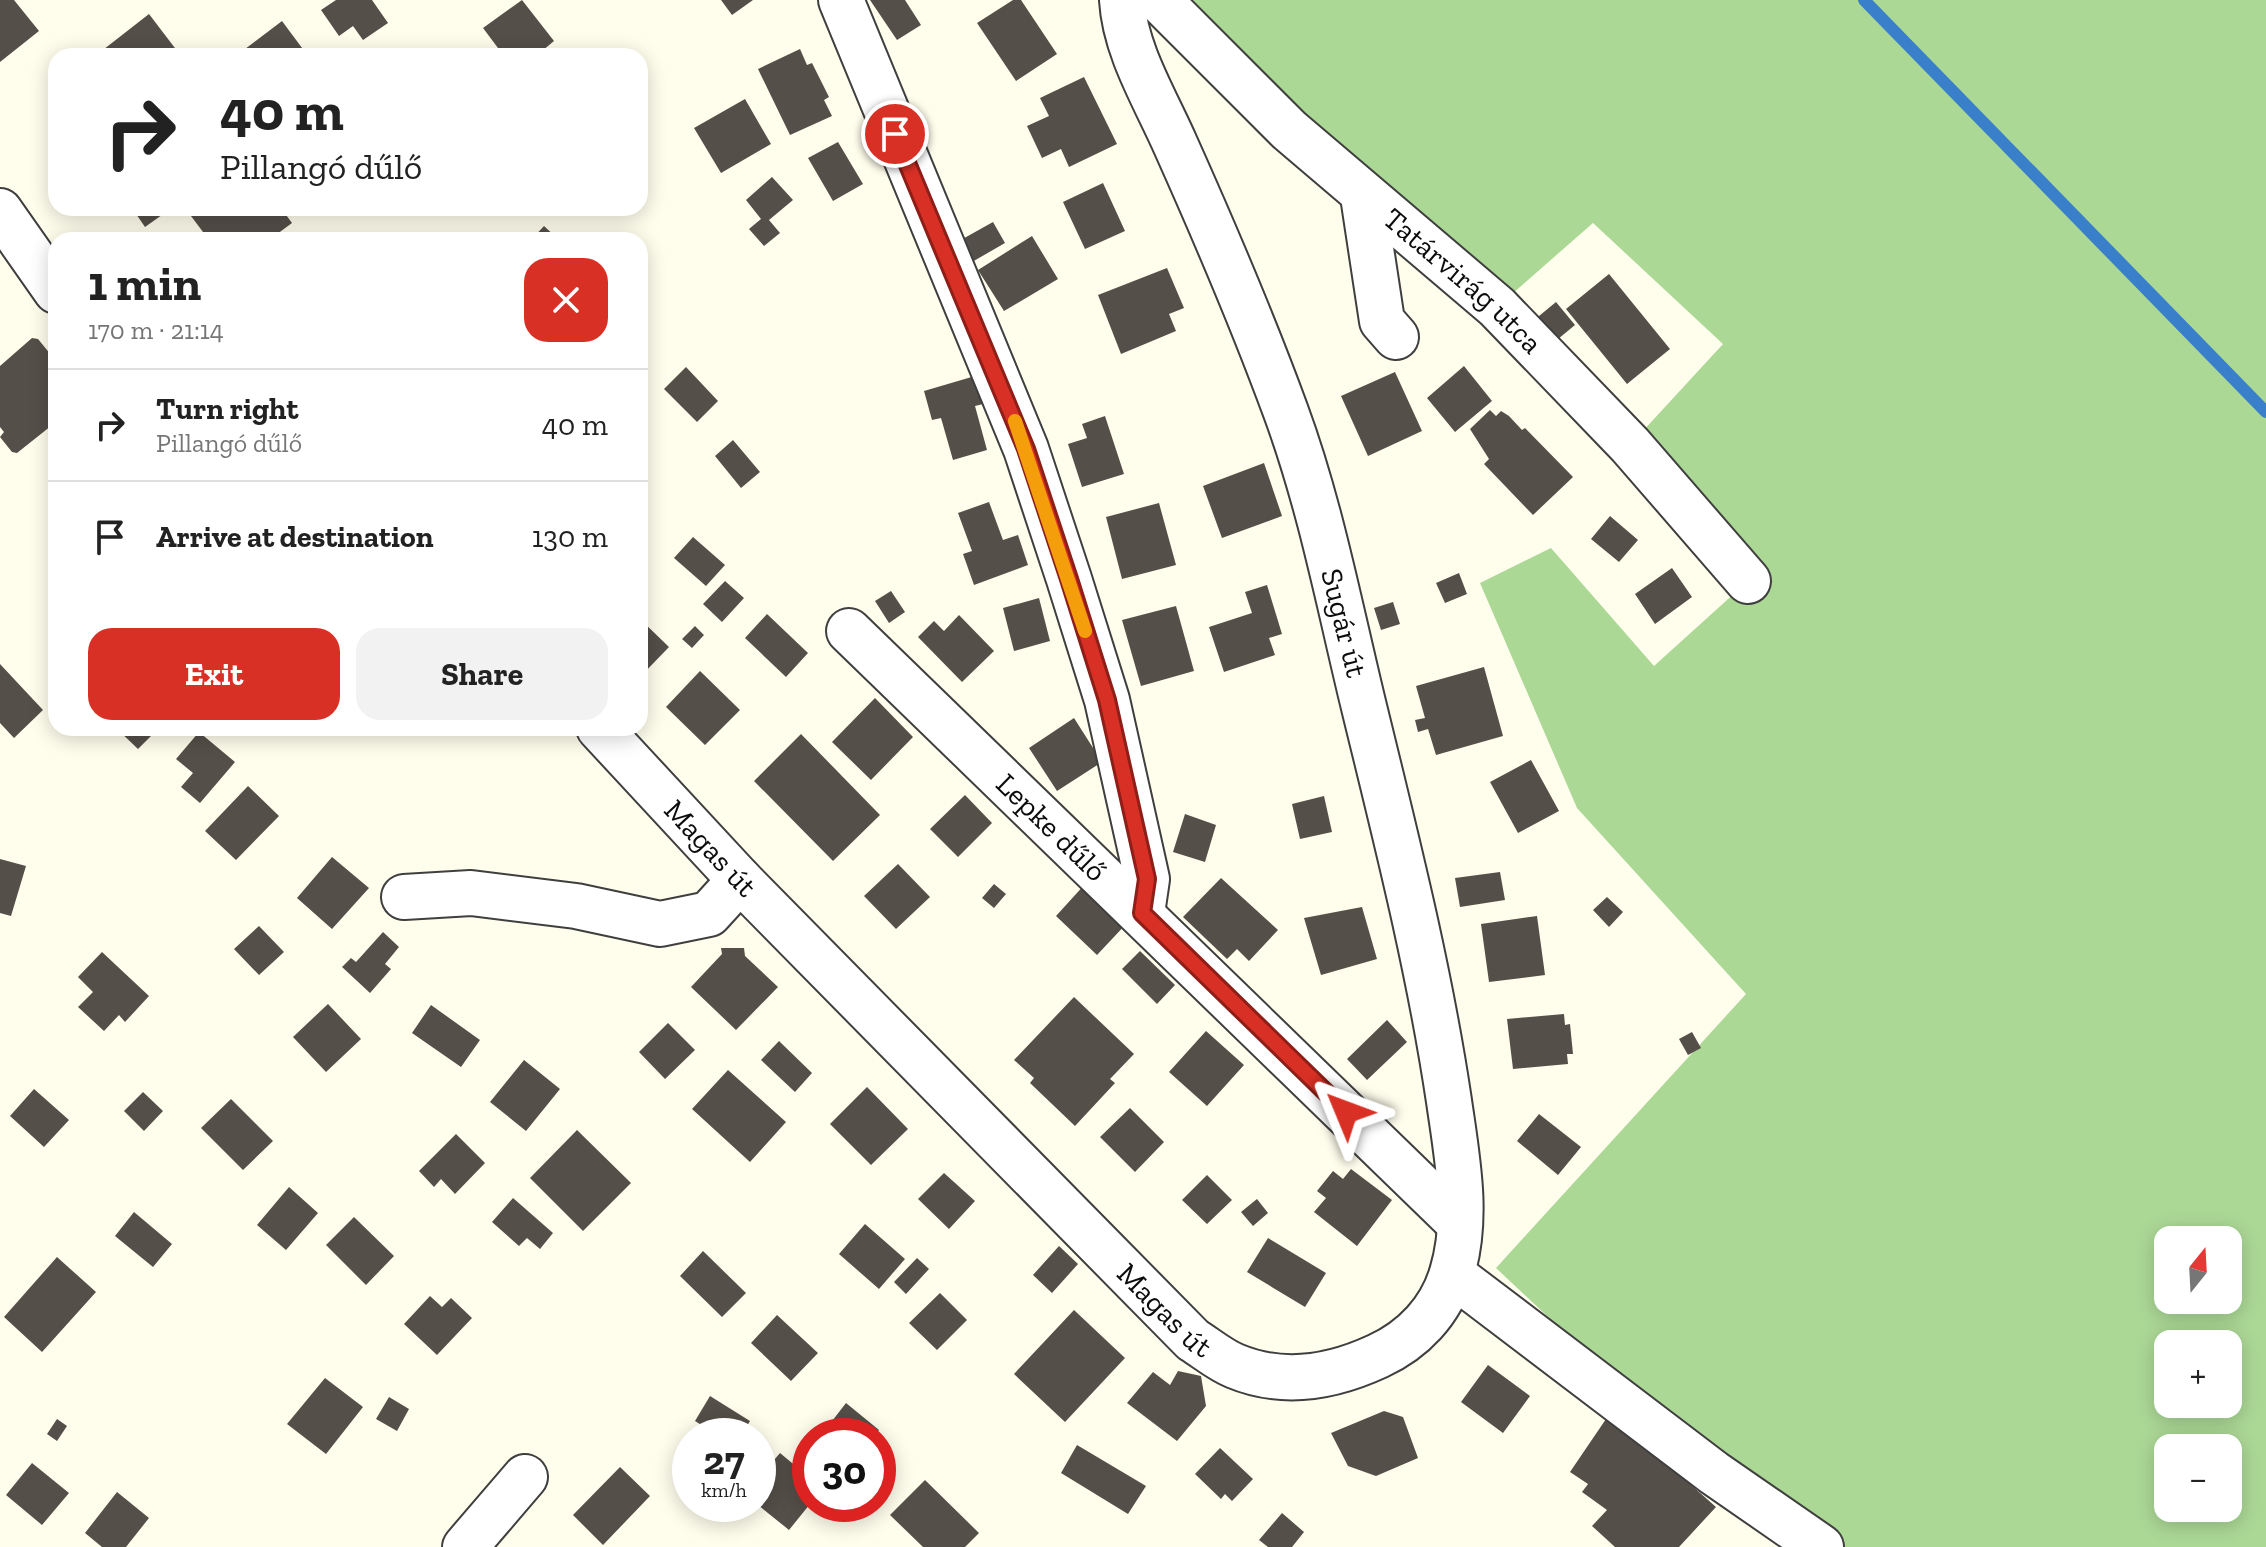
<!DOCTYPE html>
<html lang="en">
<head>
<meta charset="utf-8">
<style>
  :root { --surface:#fff; --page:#f2f2f2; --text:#222; --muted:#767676; --line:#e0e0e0; --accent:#d93025 }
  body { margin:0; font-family:"Zilla Slab",serif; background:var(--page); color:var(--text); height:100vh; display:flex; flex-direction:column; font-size:30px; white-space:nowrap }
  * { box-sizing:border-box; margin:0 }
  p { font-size:26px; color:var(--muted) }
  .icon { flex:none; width:44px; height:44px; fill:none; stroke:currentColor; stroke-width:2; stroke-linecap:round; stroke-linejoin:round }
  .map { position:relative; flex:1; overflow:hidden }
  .drawer { position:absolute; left:48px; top:232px; width:600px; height:504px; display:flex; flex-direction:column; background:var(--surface); border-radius:24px; box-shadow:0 4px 20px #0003 }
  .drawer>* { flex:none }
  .guide { position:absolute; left:48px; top:48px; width:600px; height:168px; border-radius:24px; box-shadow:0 4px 20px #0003; background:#fff; color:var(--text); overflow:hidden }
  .needle { width:52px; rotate:18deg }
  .controls { position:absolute; left:2154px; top:1226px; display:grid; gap:16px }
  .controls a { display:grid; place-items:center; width:88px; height:88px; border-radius:16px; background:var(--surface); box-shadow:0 4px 20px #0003; font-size:40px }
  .speed { position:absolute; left:672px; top:1418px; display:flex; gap:16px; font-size:40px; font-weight:700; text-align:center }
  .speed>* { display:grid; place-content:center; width:104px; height:104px; border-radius:50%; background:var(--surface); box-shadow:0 4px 20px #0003; line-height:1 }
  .speed small { font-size:20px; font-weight:400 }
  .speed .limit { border:12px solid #d22; background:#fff; color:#111 }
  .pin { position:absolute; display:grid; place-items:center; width:68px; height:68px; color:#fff; margin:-34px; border:4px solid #fff; border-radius:50%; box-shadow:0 2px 8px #0007 }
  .me { position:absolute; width:88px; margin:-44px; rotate:314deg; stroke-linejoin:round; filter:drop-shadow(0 0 6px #0008) }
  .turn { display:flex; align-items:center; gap:28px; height:168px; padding:0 40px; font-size:36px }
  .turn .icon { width:104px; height:104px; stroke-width:2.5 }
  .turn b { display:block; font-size:56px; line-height:68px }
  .round { display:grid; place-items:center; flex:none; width:84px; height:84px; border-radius:24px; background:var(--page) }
  .head { display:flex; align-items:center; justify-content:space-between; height:136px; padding:0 40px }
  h1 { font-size:48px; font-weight:700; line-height:60px }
  .primary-button { display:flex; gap:16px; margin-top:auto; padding:16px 40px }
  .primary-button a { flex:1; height:92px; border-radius:24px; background:var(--accent); color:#fff; font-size:32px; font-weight:700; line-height:92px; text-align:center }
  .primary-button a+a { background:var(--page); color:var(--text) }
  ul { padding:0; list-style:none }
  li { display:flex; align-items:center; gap:24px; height:112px; padding:0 40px; border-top:2px solid var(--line) }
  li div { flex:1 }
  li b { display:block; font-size:30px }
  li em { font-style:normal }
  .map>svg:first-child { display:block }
  .forest { fill:#acd896; fill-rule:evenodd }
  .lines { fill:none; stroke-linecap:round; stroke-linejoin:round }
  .stream { stroke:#3a7fca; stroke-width:12 }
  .building { fill:#554f49 }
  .minor-casing { stroke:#3f3f3f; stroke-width:48 }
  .minor { stroke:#fff; stroke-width:44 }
  .route-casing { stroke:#8d1f18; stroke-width:20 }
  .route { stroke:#d93025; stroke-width:14 }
  .slow { stroke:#f59e0b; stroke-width:14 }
  .labels { text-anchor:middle; stroke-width:8; stroke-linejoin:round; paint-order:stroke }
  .street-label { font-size:30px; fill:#0c0c0c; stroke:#fff }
</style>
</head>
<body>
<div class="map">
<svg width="2266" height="1547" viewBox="0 0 2266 1547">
  <rect width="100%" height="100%" fill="#fffdec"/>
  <path class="forest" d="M1159,0H2266V1547H1821L1714,1473L1496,1268L1746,994L1577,808L1480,583L1551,548L1654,666L1748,581L1630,445L1723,344L1593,223L1497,307ZM2168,1240H2228V1300H2168ZM2168,1344H2228V1404H2168ZM2168,1448H2228V1508H2168Z"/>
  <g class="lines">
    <path class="stream" d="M1864,0L2266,412"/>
  </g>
  <path class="building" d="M0,0H14L39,31L0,62Z
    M336,0H372L388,23L363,40L353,26L339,36L321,10Z
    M522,0L554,41L536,56H504L483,28Z
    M721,0H753L732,15Z
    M870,0H905L921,25L897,40Z
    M1013,0H1021L1057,54L1016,81L977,23Z
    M149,14L181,56H101L99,53Z
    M282,21L308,56H251L245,49Z
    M800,49L807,65L812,63L829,97L824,100L832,116L790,135L758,69Z
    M1084,77L1117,144L1069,167L1061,149L1042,158L1027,126L1049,116L1040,98Z
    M745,99L771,144L721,173L694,128Z
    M838,142L863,184L833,201L808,158Z
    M772,177L793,200L769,220L780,233L764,246L749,229L761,219L746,200Z
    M1103,183L1125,231L1085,249L1063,202Z
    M132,208H168L169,210L145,227Z
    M185,208H281L292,223L269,240H209Z
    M993,222L1005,243L972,262L959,241Z
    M544,226L559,240H531Z
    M1032,236L1058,279L1004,311L978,270Z
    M1167,268L1184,308L1169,314L1176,331L1121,354L1098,295Z
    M1609,274L1670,349L1627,384L1566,309Z
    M1556,302L1575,325L1552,344L1533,321Z
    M32,338L38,339L56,361V422L17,453L12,452L0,437L4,432L0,427V366Z
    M1464,366L1492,401L1455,432L1427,398Z
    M686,367L718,401L697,422L664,389Z
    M1395,372L1422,431L1368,456L1341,396Z
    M975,376L983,404L975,406L987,450L953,460L941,418L932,420L924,391Z
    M1490,410L1496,416L1501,411L1509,416L1522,430L1525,428L1573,477L1533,515L1484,464L1489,459L1470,429Z
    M1105,416L1124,474L1082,487L1068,444L1087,438L1082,424Z
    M733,440L760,472L741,488L715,456Z
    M1264,463L1282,516L1222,538L1203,486Z
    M989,502L1003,540L1018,535L1028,565L974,585L963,554L972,551L958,513Z
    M1159,503L1176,565L1122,579L1106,517Z
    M1610,516L1638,540L1619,562L1591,539Z
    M693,537L725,565L706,586L674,558Z
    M1672,568L1692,597L1655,624L1635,594Z
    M1459,573L1467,594L1445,603L1436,583Z
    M725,581L744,598L722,622L703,604Z
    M1267,585L1282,634L1269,638L1275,655L1224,672L1209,627L1252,613L1245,592Z
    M891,591L905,612L889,623L875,601Z
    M1039,598L1050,641L1014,651L1003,608Z
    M1393,602L1400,624L1381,630L1374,608Z
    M1176,606L1194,671L1141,686L1122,620Z
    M767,614L808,653L786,677L745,638Z
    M959,615L994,651L962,682L918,637L934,621L944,631Z
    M640,619L669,647L640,677Z
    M695,626L704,635L692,648L682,639Z
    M0,664L43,710L14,738L0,723Z
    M1484,667L1503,736L1436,755L1428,729L1418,732L1415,720L1425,718L1416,686Z
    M700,671L740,710L705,745L666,707Z
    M875,698L913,737L871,780L832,742Z
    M1074,718L1102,762L1057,791L1029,748Z
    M116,728H159L138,749Z
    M199,732L235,762L200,803L181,787L193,773L176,759Z
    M801,734L880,815L833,861L754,781Z
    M1531,760L1559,811L1518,833L1490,782Z
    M248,786L279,816L236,860L205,831Z
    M965,795L992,823L958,857L930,829Z
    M1324,796L1332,832L1300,839L1292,804Z
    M1185,814L1216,825L1205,862L1173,852Z
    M332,857L369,888L332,929L297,898Z
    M0,859L26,866L11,916L0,913Z
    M898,864L930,897L896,929L864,896Z
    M1500,872L1505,900L1460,907L1455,878Z
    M1221,878L1278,930L1249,961L1237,949L1227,959L1183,917Z
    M1086,883L1128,922L1097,955L1056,916Z
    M994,884L1006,894L994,908L982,898Z
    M1607,897L1623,912L1609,927L1593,910Z
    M1362,907L1377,959L1321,975L1304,918Z
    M1537,916L1545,975L1489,982L1481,924Z
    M259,926L284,952L259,975L234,949Z
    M383,932L399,947L385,964L391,969L370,993L342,967L351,958L356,962Z
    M721,948H744L745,956L778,987L736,1030L691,987L722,954Z
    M1140,951L1175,985L1157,1004L1122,969Z
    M102,952L149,996L125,1022L119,1015L104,1031L78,1007L93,992L78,977Z
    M1074,997L1134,1054L1110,1079L1115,1083L1075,1126L1030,1083L1034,1078L1014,1060Z
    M328,1004L361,1039L326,1072L293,1037Z
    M431,1005L480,1040L461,1067L412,1033Z
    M1564,1014L1565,1025L1570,1024L1573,1054H1567L1568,1064L1513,1069L1507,1019Z
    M1387,1020L1407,1042L1367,1080L1347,1059Z
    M668,1023L695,1050L665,1079L639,1052Z
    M1206,1031L1244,1065L1207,1106L1169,1072Z
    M1692,1032L1701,1048L1688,1055L1679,1039Z
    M779,1041L812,1073L795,1092L761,1060Z
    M524,1060L560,1089L526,1131L490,1102Z
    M728,1070L786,1122L750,1162L692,1109Z
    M867,1087L908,1129L871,1165L830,1124Z
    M34,1089L69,1120L44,1147L10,1116Z
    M143,1092L163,1111L144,1131L124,1111Z
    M231,1099L273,1141L243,1170L201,1128Z
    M1130,1108L1164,1142L1135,1172L1100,1137Z
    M1539,1114L1581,1147L1558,1175L1517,1141Z
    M577,1130L631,1183L583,1231L530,1178Z
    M456,1134L485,1163L455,1194L441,1179L434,1187L419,1171Z
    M1351,1169L1392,1200L1357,1246L1314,1212L1326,1198L1317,1191L1333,1171L1343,1179Z
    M944,1173L975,1201L949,1229L918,1199Z
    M1207,1175L1232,1200L1207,1224L1182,1200Z
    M289,1187L318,1213L286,1250L257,1225Z
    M513,1198L553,1233L540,1249L527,1238L519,1246L492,1222Z
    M1257,1199L1268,1213L1253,1226L1241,1212Z
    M134,1212L172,1244L153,1267L115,1236Z
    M354,1217L394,1256L366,1285L326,1245Z
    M865,1224L905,1259L879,1289L839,1254Z
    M1268,1238L1326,1273L1305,1307L1247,1272Z
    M1059,1246L1078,1264L1052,1293L1033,1275Z
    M703,1251L746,1293L722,1317L680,1276Z
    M57,1257L96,1292L42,1352L4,1317Z
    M917,1258L929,1269L906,1294L894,1282Z
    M940,1293L967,1320L937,1350L909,1323Z
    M430,1296L442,1307L451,1298L472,1318L437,1355L404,1324Z
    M1074,1310L1125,1358L1065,1422L1014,1374Z
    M777,1315L818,1353L791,1381L751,1343Z
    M1488,1365L1530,1396L1503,1433L1461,1402Z
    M1178,1371L1201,1376L1206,1406L1177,1441L1127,1403L1153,1372L1170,1385Z
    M325,1378L363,1407L326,1454L287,1424Z
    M710,1396L750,1421L741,1436H719L695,1421Z
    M389,1397L409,1409L397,1431L376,1419Z
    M846,1403L879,1430L874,1436H842L829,1425Z
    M1384,1411L1403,1417L1418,1458L1376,1476L1348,1466L1331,1433Z
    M57,1419L67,1426L57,1441L47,1434Z
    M1606,1419L1673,1469L1716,1507L1679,1547H1615L1592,1526L1607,1510L1582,1492L1588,1484L1570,1472Z
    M1077,1445L1146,1486L1128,1514L1061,1473Z
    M1220,1448L1253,1479L1232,1501L1225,1494L1221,1499L1195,1474Z
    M780,1453L810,1478V1485L803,1494L810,1504L789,1530L758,1505L768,1492L758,1479Z
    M32,1463L69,1493L42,1525L6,1495Z
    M620,1467L650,1496L603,1545L573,1515Z
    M925,1480L979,1533L965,1547H923L890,1515Z
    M117,1492L149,1518L126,1547H102L85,1533Z
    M1282,1513L1304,1532L1292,1547H1268L1259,1540Z"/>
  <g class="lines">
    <defs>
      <g id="minor">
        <path d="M841,0L1026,449L1069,579L1107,700L1147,879L1142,913"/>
        <path id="s1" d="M1159,0L1289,130L1497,307L1630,445L1748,581"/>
        <path d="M1363,196L1382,321L1396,337"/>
        <path d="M0,211L56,291"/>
        <path id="s2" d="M849,631L1459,1223"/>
        <path id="s3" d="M599,728L740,880L1193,1340C1206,1348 1220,1360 1235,1366C1283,1386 1333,1377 1378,1356C1413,1340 1441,1311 1452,1273C1469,1217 1457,1157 1449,1101C1429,967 1396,838 1364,707C1340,609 1321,507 1286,412C1253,322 1215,233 1176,146C1156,100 1125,51 1122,0"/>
        <path d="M404,897L471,893L576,906L660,924L709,914L740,880"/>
        <path d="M1452,1274L1714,1473L1821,1547"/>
        <path d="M465,1547L525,1477"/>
      </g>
    </defs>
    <use href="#minor" class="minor-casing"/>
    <use href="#minor" class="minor"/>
  </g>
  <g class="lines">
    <defs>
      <path id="route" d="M895,134L1026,449L1069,579L1107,700L1147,879L1142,913L1346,1112"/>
    </defs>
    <use href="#route" class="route-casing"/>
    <use href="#route" class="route"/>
    <path class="slow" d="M1015,421L1085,631"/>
  </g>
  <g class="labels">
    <g class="street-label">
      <text dy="10" stroke="none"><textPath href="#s1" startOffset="414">Tatárvirág utca</textPath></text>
      <text transform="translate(1344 623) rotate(76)" y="10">Sugár út</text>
      <text dy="10" stroke="none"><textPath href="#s2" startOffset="282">Lepke dűlő</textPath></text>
      <text dy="10" stroke="none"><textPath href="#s3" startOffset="164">Magas út</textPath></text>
      <text dy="10" stroke="none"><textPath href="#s3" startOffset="812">Magas út</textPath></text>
    </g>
  </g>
</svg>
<div class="controls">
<a><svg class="needle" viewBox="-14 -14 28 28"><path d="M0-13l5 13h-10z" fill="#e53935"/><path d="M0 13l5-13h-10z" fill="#767676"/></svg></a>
<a>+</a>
<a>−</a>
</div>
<div class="speed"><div>27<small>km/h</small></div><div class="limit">30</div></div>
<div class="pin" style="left:895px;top:134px;background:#d93025"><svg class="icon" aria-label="arrive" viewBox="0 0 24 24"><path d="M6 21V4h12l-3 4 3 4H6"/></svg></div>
<svg class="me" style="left:1346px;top:1112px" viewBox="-20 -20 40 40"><path d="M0-17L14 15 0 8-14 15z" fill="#d93025" stroke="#fff" stroke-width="4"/></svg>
<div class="guide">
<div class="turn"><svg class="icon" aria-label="right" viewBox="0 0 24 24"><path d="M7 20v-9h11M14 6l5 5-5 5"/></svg><div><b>40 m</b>Pillangó dűlő</div></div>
</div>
<section class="drawer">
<div class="head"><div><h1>1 min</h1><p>170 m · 21:14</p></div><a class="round" style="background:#d93025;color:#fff"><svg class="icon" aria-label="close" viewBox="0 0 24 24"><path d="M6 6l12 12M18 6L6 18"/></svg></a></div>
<ul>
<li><svg class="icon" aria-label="right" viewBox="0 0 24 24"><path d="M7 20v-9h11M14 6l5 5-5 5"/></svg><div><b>Turn right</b><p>Pillangó dűlő</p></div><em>40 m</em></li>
<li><svg class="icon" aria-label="arrive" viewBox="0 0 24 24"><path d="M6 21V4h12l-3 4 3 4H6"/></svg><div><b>Arrive at destination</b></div><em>130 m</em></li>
</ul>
<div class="primary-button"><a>Exit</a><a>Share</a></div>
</section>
</div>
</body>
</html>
